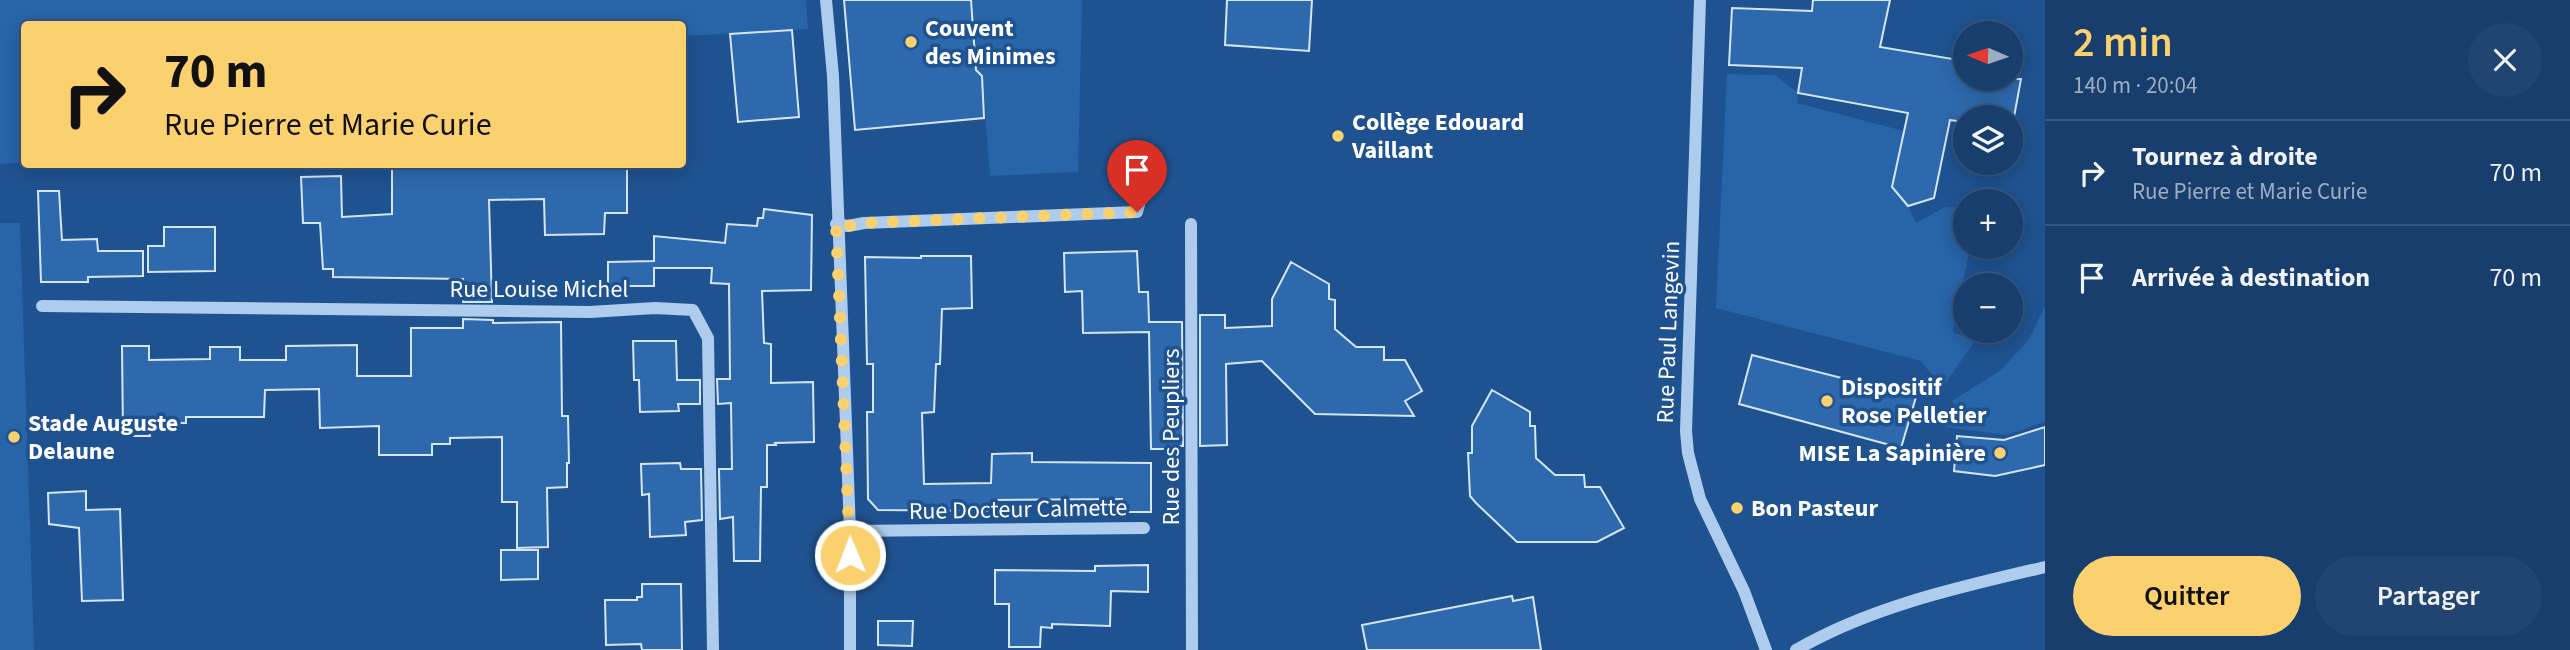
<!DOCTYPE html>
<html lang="fr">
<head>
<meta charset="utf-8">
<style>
  :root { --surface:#173e6c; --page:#204572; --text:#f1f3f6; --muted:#9eaec2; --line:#36577f; --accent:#fbd06e }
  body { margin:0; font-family:"Source Sans 3",sans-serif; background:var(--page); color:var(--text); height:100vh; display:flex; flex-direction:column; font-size:26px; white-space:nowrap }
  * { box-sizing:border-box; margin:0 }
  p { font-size:23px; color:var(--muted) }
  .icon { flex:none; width:38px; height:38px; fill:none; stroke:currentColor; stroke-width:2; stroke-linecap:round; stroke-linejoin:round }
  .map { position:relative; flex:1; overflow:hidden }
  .sheet { display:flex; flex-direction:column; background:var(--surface); width:525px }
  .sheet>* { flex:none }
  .top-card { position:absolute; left:21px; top:21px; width:665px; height:147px; border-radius:7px; box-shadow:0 4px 18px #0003,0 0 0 2px var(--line); background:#fbd06e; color:#111; overflow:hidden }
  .needle { width:46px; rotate:272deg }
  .buttons { position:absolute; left:1953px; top:21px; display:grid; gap:14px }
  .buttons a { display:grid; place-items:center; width:70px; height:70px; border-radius:50%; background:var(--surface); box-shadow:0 4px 18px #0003,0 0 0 2px var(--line); font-size:35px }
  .pin { position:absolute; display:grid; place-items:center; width:60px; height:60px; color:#fff; margin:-72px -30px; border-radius:50% 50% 50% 0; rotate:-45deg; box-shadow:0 0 7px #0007 }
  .pin .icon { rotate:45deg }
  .me { position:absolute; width:77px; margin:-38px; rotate:359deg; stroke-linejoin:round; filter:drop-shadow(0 0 5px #0008) }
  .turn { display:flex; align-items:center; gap:24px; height:147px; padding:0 28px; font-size:32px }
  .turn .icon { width:91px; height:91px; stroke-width:2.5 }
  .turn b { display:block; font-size:49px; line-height:60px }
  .round { display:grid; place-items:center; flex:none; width:74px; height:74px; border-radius:37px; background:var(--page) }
  .head { display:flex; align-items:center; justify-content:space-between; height:119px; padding:0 28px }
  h1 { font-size:42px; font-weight:600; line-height:52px; color:var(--accent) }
  .action { display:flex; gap:14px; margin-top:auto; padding:14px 28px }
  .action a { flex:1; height:80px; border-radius:42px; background:var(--accent); color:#111; font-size:28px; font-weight:600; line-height:80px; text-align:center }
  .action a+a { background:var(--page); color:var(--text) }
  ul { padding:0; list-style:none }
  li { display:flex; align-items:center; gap:21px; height:105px; padding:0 28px; border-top:2px solid var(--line) }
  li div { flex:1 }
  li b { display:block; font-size:26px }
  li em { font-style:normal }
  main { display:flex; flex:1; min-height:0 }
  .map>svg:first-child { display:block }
  .green { fill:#2864a8 }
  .building { fill:#2e69ad; stroke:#d4e6f9; stroke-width:2 }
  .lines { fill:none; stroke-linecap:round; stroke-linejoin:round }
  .minor { stroke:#aecced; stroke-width:12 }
  .route { stroke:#fbd06e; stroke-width:12; stroke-dasharray:0 21.6 }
  .poi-dot { fill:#fbd06e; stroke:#1f5290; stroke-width:2.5 }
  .labels { text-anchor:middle; stroke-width:7; stroke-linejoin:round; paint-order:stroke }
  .poi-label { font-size:24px; font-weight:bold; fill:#fff; stroke:#1f5290; text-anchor:start }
  .street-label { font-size:24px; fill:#fff; stroke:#1f5290 }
</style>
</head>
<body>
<main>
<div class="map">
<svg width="2045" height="650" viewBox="0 0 2045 650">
  <rect width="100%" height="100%" fill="#1f5290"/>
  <path class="green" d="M0,0H806L808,29L683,36L682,24H24V162L0,164Z
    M971,0H1082L1078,172L990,176L982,76L976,70Z
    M1727,74L1775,75L1798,93L1797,103L1904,131L1892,187L1908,206L1916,223L1945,207L1965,208V247H1970L1953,333L1977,338L1942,388L1921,361L1716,308Z
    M0,223H20L34,650H0Z
    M2045,306V422L2007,435L1943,427L1941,415L1955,406L1952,401L2001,370L2029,339Z"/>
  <path class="building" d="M844,0H971L976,70L982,76L984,118L855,130Z
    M1227,0H1312L1309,51L1225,45Z
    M1813,0H1890L1880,47L1965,61V79H2021L2014,117H1965V122L1950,120L1934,198L1908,206L1892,187L1908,113L1798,93L1802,68L1729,65L1732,8L1812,11Z
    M792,30L799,117L738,122L730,34Z
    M392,164H627V213H605L604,234L545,235L544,199L489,200L492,302H463V279L333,277V269H323L320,223H303L301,177L341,176L342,217L392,214Z
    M38,191H59L62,240L97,239L98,251H143V276L88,277V282H41Z
    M764,209L812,215L811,290L762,291L764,343L771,344V383L813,382L814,442L775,443L776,445H767V487H761L760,561H734L733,517L720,519L719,469H732L731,403L718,404L717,379H730L729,284L711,283L712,268H654V286H608V262L654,261V236L725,243L727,224L757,226L758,218H763Z
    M164,227H215V271L148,272V246H164Z
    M1137,251L1139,292H1148L1149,322H1182L1183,446H1177V449H1151L1149,332L1083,333L1082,291L1065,292L1064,253Z
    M921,256H971L972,308L942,309L940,364H936L934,412L922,413L924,484L991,483L992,454L1032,453V462L1151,463V512H1122V499L992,500V511L878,510L868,499L867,412H873V364H867L865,257L921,258Z
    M1291,262L1329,284V299L1335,300V329L1356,347H1384V360H1405L1422,391L1405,401L1414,416L1315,414L1262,361L1226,364L1227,445L1200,446V315H1225V328L1272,326V299Z
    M463,319L493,320V323L561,322L562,416H568L569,463H567V487L547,488L548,547L517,548V502H502V437L450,438V444H432V455H379V426L320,428L319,389L265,390L264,417H186V423H150V436H123L122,346H149V360L210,359V347H240V360H286V346L357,345V376H411V328H463Z
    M633,341H676L677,380H700V404H678L679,411L640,412L639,380H634Z
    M1752,355L1916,397L1901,448L1739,404Z
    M1492,390L1530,412V426H1535L1536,458L1555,475H1584L1585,487H1600L1624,528L1597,542H1517L1476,503L1470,496L1468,453H1472V426Z
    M2045,427V465L1995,476L1954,471L1957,436L2004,440Z
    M680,463L681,469H701L702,520L685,522L686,535L650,537L649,494L642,495L641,464Z
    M86,491V510L120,509L123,600L82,601L79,528L49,524L48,493Z
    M501,550H538V579L501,580Z
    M1148,565V592L1111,591L1110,626L1052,624V628L1041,627L1040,647H1009V604H995V570L1095,571V566Z
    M642,584H681L682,650H642L641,644L606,645L605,600H637V597H642Z
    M1512,596L1513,601L1533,597L1541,650H1367L1362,625Z
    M878,621H913L912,646L878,645Z"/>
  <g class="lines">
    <path class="minor" d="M826,0L833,76L850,531V650
      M1700,0L1686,431L1688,453L1700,499L1744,591L1766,650
      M836,224L848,226L864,223L1137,212L1144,186
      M1191,224L1192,650
      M42,306L590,312L655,308L693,310L708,338L713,650
      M850,531L1144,528
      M1796,650C1872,606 1960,587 2045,567"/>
  </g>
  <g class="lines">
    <path class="route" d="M850,555L836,224L848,226L864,223L1137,212"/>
  </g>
  <g class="poi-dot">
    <circle cx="911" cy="42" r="7"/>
    <circle cx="1338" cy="136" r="7"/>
    <circle cx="1827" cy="401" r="7"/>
    <circle cx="14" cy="437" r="7"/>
    <circle cx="2000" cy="453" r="7"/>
    <circle cx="1737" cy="508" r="7"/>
  </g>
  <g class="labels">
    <g class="poi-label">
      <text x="925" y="36">Couvent<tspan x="925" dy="28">des Minimes</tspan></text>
      <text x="1352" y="130">Collège Edouard<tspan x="1352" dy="28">Vaillant</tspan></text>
      <text x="1841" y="395">Dispositif<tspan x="1841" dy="28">Rose Pelletier</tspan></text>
      <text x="28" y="431">Stade Auguste<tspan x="28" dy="28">Delaune</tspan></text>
      <text x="1986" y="461" text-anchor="end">MISE La Sapinière</text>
      <text x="1751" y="516">Bon Pasteur</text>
    </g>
    <g class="street-label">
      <text x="539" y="297">Rue Louise Michel</text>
      <text transform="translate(1668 332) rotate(-88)" y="8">Rue Paul Langevin</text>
      <text transform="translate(1171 437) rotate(-90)" y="8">Rue des Peupliers</text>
      <text transform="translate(1018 509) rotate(-1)" y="8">Rue Docteur Calmette</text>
    </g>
  </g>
</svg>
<div class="buttons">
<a><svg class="needle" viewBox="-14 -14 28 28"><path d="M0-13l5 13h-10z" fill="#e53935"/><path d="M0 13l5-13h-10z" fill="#9eaec2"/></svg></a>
<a><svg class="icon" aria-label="layers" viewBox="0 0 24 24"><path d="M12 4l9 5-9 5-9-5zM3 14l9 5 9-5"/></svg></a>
<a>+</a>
<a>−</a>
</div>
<div class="pin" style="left:1137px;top:212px;background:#d93025"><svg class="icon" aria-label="arrive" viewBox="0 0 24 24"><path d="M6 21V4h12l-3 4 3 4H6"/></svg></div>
<svg class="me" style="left:850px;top:555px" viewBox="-20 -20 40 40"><circle r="17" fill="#fbd06e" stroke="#fff" stroke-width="3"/><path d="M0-11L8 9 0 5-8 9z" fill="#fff"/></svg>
<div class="top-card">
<div class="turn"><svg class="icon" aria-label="right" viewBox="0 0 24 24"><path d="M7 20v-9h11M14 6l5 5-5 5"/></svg><div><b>70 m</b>Rue Pierre et Marie Curie</div></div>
</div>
</div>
<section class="sheet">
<div class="head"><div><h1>2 min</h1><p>140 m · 20:04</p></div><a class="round"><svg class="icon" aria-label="close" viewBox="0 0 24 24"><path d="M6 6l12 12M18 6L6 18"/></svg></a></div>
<ul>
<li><svg class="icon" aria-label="right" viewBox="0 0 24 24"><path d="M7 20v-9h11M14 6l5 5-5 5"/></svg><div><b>Tournez à droite</b><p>Rue Pierre et Marie Curie</p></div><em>70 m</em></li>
<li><svg class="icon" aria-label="arrive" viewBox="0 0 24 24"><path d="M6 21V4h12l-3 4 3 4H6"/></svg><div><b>Arrivée à destination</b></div><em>70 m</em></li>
</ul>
<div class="action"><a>Quitter</a><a>Partager</a></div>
</section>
</main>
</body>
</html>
